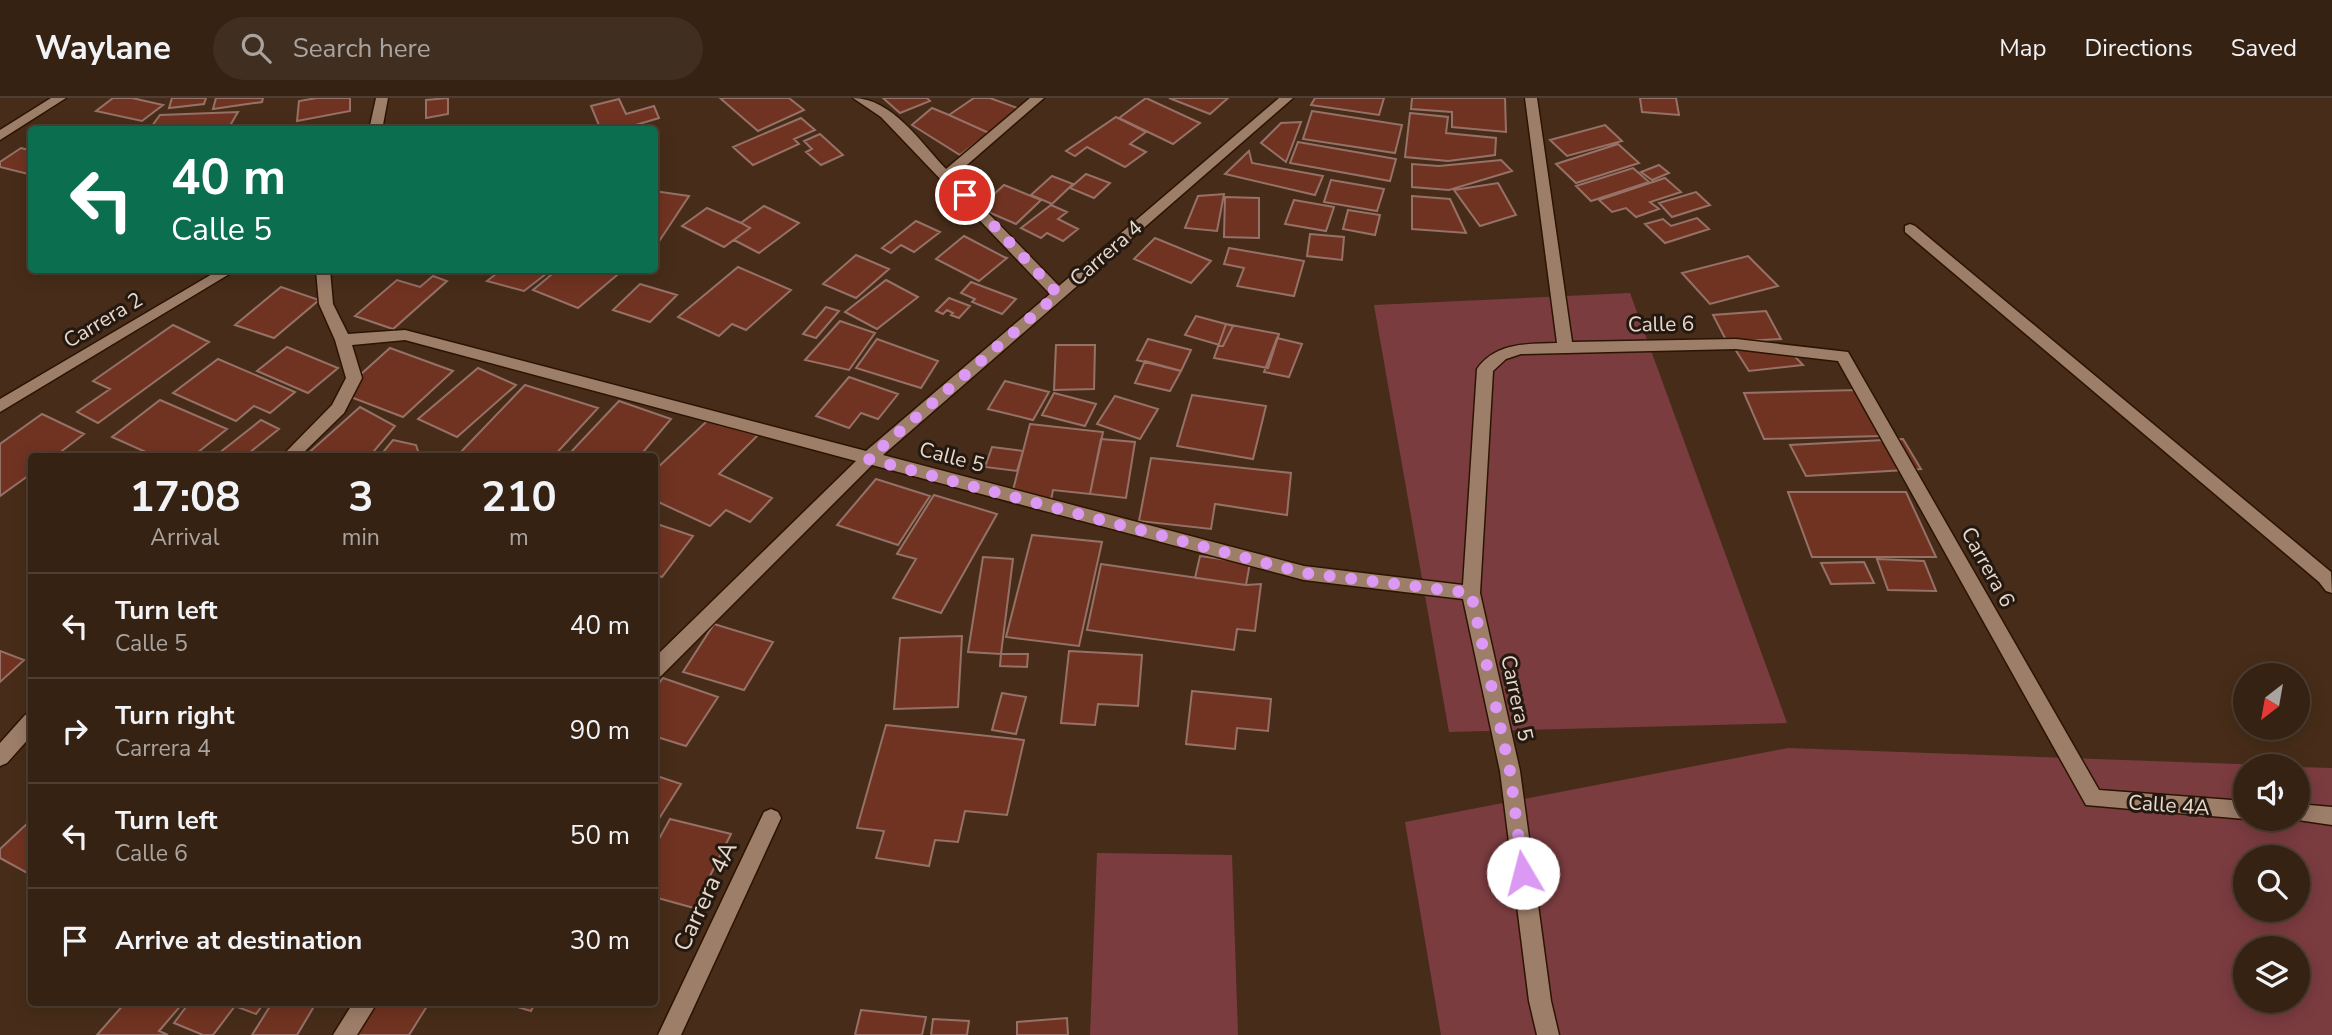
<!DOCTYPE html>
<html lang="en">
<head>
<meta charset="utf-8">
<style>
  :root { --surface:#352213; --page:#402f21; --text:#f1f3f6; --muted:#aaa4a0; --line:#4f3f33 }
  body { margin:0; font-family:"Nunito Sans",sans-serif; background:var(--page); color:var(--text); height:100vh; display:flex; flex-direction:column; font-size:26px; white-space:nowrap }
  * { box-sizing:border-box; margin:0 }
  p { font-size:23px; color:var(--muted) }
  .icon { flex:none; width:38px; height:38px; fill:none; stroke:currentColor; stroke-width:2; stroke-linecap:round; stroke-linejoin:round }
  .map { position:relative; flex:1; overflow:hidden }
  .details { position:absolute; left:28px; top:355px; width:630px; height:553px; display:flex; flex-direction:column; background:var(--surface); border-radius:7px; box-shadow:0 4px 18px #0003,0 0 0 2px var(--line) }
  .details>* { flex:none }
  .banner { position:absolute; left:28px; top:28px; width:630px; height:147px; border-radius:7px; box-shadow:0 4px 18px #0003,0 0 0 2px var(--line); background:#0b6e4f; color:#fff; overflow:hidden }
  .needle { width:46px; rotate:211deg }
  .buttons { position:absolute; left:2233px; top:565px; display:grid; gap:14px }
  .buttons a { display:grid; place-items:center; width:77px; height:77px; border-radius:50%; background:var(--surface); box-shadow:0 4px 18px #0003,0 0 0 2px var(--line); font-size:35px }
  .pin { position:absolute; display:grid; place-items:center; width:60px; height:60px; color:#fff; margin:-30px; border:4px solid #fff; border-radius:50%; box-shadow:0 2px 7px #0007 }
  .me { position:absolute; width:77px; margin:-38px; rotate:352deg; stroke-linejoin:round; filter:drop-shadow(0 0 5px #0008) }
  .turn { display:flex; align-items:center; gap:24px; height:147px; padding:0 28px; font-size:32px }
  .turn .icon { width:91px; height:91px; stroke-width:2.5 }
  .turn b { display:block; font-size:49px; line-height:60px }
  .eta { display:flex; justify-content:space-evenly; align-items:center; height:119px; text-align:center }
  .eta b { font-size:42px; font-weight:700; line-height:49px }
  ul { padding:0; list-style:none }
  li { display:flex; align-items:center; gap:21px; height:105px; padding:0 28px; border-top:2px solid var(--line) }
  li div { flex:1 }
  li b { display:block; font-size:26px }
  li em { font-style:normal }
  header { display:flex; align-items:center; gap:42px; box-sizing:border-box; height:98px; padding:0 35px; background:var(--surface); border-bottom:2px solid var(--line) }
  header strong { font-size:33px }
  nav { display:flex; gap:38px; margin-inline-start:auto; font-size:24px }
  .search { width:490px; height:63px; background:var(--page); display:flex; align-items:center; gap:18px; box-sizing:border-box; padding:0 24px; border-radius:38px; color:var(--muted); font-size:26px }
  .map>svg:first-child { display:block }
  .green { fill:#7b3c40; fill-rule:evenodd }
  .building { fill:#713321; stroke:#967167; stroke-width:2 }
  .lines { fill:none; stroke-linecap:round; stroke-linejoin:round }
  .street-casing { stroke:#2c1402; stroke-width:3 }
  .street { fill:#9d7e69; fill-rule:evenodd }
  .route { stroke:#dc99f4; stroke-width:12; stroke-dasharray:0 21.6 }
  .labels { text-anchor:middle; stroke-width:6; stroke-linejoin:round; paint-order:stroke }
  .street-label { font-size:21px; fill:#e8d7cb; stroke:#241910 }
  .near-street-label { font-size:24px; fill:#e8d7cb; stroke:#241910 }
</style>
</head>
<body>
<header>
<strong>Waylane</strong>
<div class="search"><svg class="icon" aria-label="search" viewBox="0 0 24 24"><circle cx="10" cy="10" r="6"/><path d="M15 15l6 6"/></svg>Search here</div>
<nav><a>Map</a><a>Directions</a><a>Saved</a></nav>
</header>
<div class="map">
<svg width="2332" height="937" viewBox="0 0 2332 937">
  <rect width="100%" height="100%" fill="#472d19"/>
  <path class="green" d="M1630,195L1787,625L1449,634L1374,207Z
    M1788,650L2292,668H2245V721H2298V669L2332,670V937H1441L1405,724ZM2245,760H2298V812H2245ZM2245,850H2298V903H2245Z
    M1097,755L1232,757L1238,937H1090Z"/>
  <path class="building" d="M113,0H132L163,7L142,23L96,13Z
    M172,0H206L204,6L169,10Z
    M216,0H263L262,4L213,11Z
    M317,0H350V13L297,23L299,3Z
    M448,0V16L426,20V2Z
    M720,0H789L804,12L758,33Z
    M883,0H927L930,3L900,15Z
    M974,0H990L1020,11L989,35L949,17Z
    M1146,0L1200,25L1173,46L1119,20Z
    M1169,0H1228L1210,16Z
    M1315,0H1384L1379,17L1311,7Z
    M1412,0H1505L1506,34L1452,29V14L1411,11Z
    M1640,0H1676L1679,17L1642,14Z
    M619,1L626,16L654,8L659,20L619,32H601L591,8Z
    M932,10L949,17L989,35L960,57L912,27Z
    M1312,13L1402,27L1395,55L1303,41Z
    M238,14L228,31L149,32L160,17Z
    M1410,15L1448,19L1446,35L1496,40L1495,57L1448,63L1405,59Z
    M1116,19L1146,34L1130,46L1146,54L1125,69L1087,49L1075,58L1066,53Z
    M801,20L815,32L794,41L799,46L753,67L733,49Z
    M1301,24L1286,64L1261,45L1281,25Z
    M1605,27L1622,43L1567,58L1550,42Z
    M820,36L843,57L821,67L806,54L812,51L804,43Z
    M1298,44L1396,61L1390,83L1290,65Z
    M1618,46L1639,65L1576,85L1556,66Z
    M21,50L32,53V73L28,76L0,69V64Z
    M1249,53L1252,65L1323,78L1315,97L1225,76Z
    M1501,62L1512,73L1449,92L1412,89V66L1439,68Z
    M1659,67L1669,75L1652,82L1641,74Z
    M1633,70L1649,84L1591,103L1576,88Z
    M1086,76L1110,85L1094,100L1070,90Z
    M1052,78L1073,86L1052,106L1031,97Z
    M1665,80L1681,94L1650,104L1659,111L1636,119L1626,110L1612,114L1599,102Z
    M1331,82L1384,91L1377,113L1324,104Z
    M1498,85L1516,117L1480,128L1454,92Z
    M1004,87L1041,102L1016,126L979,110Z
    M654,93L689,98L654,151Z
    M1696,94L1710,107L1672,119L1659,105Z
    M1224,96L1217,133L1185,130L1198,98Z
    M1412,98L1450,101L1466,135L1412,131Z
    M1225,99L1259,100V140L1224,139Z
    M1294,102L1334,109L1326,133L1285,126Z
    M1051,107L1067,114L1058,121L1078,131L1063,143L1047,135L1041,140L1021,130Z
    M764,108L799,125L759,155L734,142L750,130L741,125Z
    M707,110L741,125L750,130L724,149L682,128Z
    M1348,112L1380,117L1375,137L1343,131Z
    M1697,120L1709,131L1665,145L1645,126L1663,121L1671,128Z
    M916,123L940,134L914,154L901,147L891,155L882,150Z
    M1310,136L1344,139L1342,162L1307,158Z
    M964,138L1004,159L1007,160L979,183L936,161Z
    M1155,140L1211,163L1191,185L1134,161Z
    M1229,150L1304,163L1294,198L1237,188L1244,170L1224,166Z
    M856,157L889,171L856,200L823,186Z
    M1748,158L1778,188L1710,206L1682,175Z
    M738,169L791,192L746,232L732,226L719,238L678,219Z
    M501,172H551L524,193L487,183Z
    M557,172H623L578,210L533,192Z
    M433,178L447,183L393,231L355,218L397,182L420,189Z
    M886,182L918,199L877,231L845,214Z
    M971,184L1016,201L1002,216L972,204L975,201L961,195Z
    M640,186L677,197L650,224L613,212Z
    M281,189L319,202L274,240L235,227Z
    M949,200L970,208L959,220L951,217L953,215L947,212L943,216L936,213Z
    M826,209L839,213L816,240L803,236Z
    M1766,213L1781,241L1727,244L1713,217Z
    M1196,218L1233,228L1223,248L1185,237Z
    M840,223L875,235L849,272L805,262Z
    M1226,226L1279,236L1268,270L1214,260Z
    M173,227L209,244L98,325L77,314L110,291L93,283Z
    M1277,240L1302,246L1289,279L1264,274Z
    M877,241L938,263L921,290L856,270Z
    M1148,241L1191,252L1181,273L1137,262Z
    M1783,246L1803,267L1749,273L1735,251Z
    M1056,247H1095L1094,291L1054,292Z
    M287,249L338,270L308,295L257,273Z
    M390,250L453,273L403,319L340,295Z
    M218,261L295,294L270,315L254,308L236,323L173,295Z
    M1145,263L1181,273L1170,293L1135,285Z
    M478,270L516,287L457,339L418,321Z
    M849,279L898,296L878,321L861,315L849,330L816,318Z
    M1005,283L1049,294L1033,322L988,311Z
    M525,287L598,310L553,359H456Z
    M1857,292L1880,338L1764,341L1744,295Z
    M1054,295L1096,306L1085,328L1042,317Z
    M1192,297L1266,308L1253,361L1177,348Z
    M1115,298L1158,311L1140,341L1097,326Z
    M160,302L227,331L192,359H157L112,339Z
    M619,303L671,321L639,359H581L570,355Z
    M360,309L395,328L369,359H304Z
    M42,316L84,336L54,359H32V375L0,398V346Z
    M261,322L279,331L244,359H214Z
    M707,323L758,337L719,376L772,400L750,424L726,412L710,428L654,402V373Z
    M1030,326L1103,334L1090,396L1053,392L1051,402L1012,396Z
    M1101,341L1135,344L1126,400L1090,396Z
    M1903,341L1921,371L1806,378L1790,347Z
    M393,342L416,347L420,359H379Z
    M992,349L1023,353L1017,373L985,369Z
    M1151,360L1291,375L1287,417L1215,406L1211,431L1139,423Z
    M876,381L930,398L898,447L837,427Z
    M1788,394H1906L1936,459H1812Z
    M934,397L997,416L941,515L893,500L916,461L897,456Z
    M654,425L693,438L662,479L654,476Z
    M1032,437L1102,444L1079,548L1006,539Z
    M1200,458L1250,465L1246,487L1195,480Z
    M983,459L1013,461L1001,556L968,554Z
    M1877,461L1924,463L1936,493L1888,492Z
    M1864,464L1874,485L1831,486L1821,465Z
    M1101,466L1246,487L1261,486L1255,533L1237,531L1234,552L1087,532Z
    M714,526L773,544L744,592L683,574Z
    M962,538L958,609L894,611L900,540Z
    M0,553L24,562L0,584Z
    M1069,553L1142,557L1138,608L1098,606L1095,627L1061,625Z
    M1001,556H1028L1027,569L1000,568Z
    M663,580L718,599L686,648L657,639L654,643V592Z
    M1192,593L1271,601L1268,633L1237,630L1235,651L1186,646Z
    M1002,595L1026,599L1016,636L992,632Z
    M886,627L1024,642L1007,717L965,713L958,744L935,742L929,768L876,760L884,733L857,730Z
    M654,677L681,686L655,727H654Z
    M32,721V777H31L0,760V751Z
    M670,721L731,736L694,810L654,799V750Z
    M125,905H183L159,933L168,937H97Z
    M189,905H264L256,916L235,908L213,937H203L174,925Z
    M272,905H316L297,937H252Z
    M371,905H429L409,937H351Z
    M504,905H535L531,913Z
    M861,912L926,919L922,937H855Z
    M1067,920L1068,937H1017V924Z
    M933,921L969,923L967,937H931Z"/>
  <g class="lines">
    <defs>
      <path id="street" d="M51,0H66L0,42V32Z
        M376,0H388L382,32H369Z
        M853,0C892,0 921,45 946,71L1030,0H1044L953,79L1059,188L1279,0H1293L883,357L1304,468L1463,487L1477,271C1496,244 1528,246 1557,245L1525,0H1537L1572,244L1736,241L1848,254L2099,692L2245,703V721L2086,707L1838,263L1736,251L1521,256L1506,261L1493,273L1480,495L1520,673L1551,903L1559,937H1537L1529,903L1500,673L1463,501L1304,482L872,367L661,578L654,580V560L856,363L405,242L352,247L362,280L344,315L299,359H281L332,307L346,280L335,242L319,206L316,172H330L333,206L348,236L405,232L866,353L1050,196L881,19Z
        M1910,126L1915,128L2331,474L2332,495L2326,493L2319,484L1905,134V128Z
        M219,172H236L0,314V301Z
        M32,615V637L7,665L0,668V645L25,617Z
        M2298,706L2332,709V727L2291,721H2298Z
        M771,711L778,714L781,720L681,937H658L764,714Z
        M353,905H377L357,937H333Z"/>
    </defs>
    <use href="#street" class="street-casing"/>
    <use href="#street" class="street"/>
  </g>
  <g class="lines">
    <path class="route" d="M965,97L1058,196L868,361L1304,475L1471,495L1510,673L1523,775"/>
  </g>
  <g class="labels">
    <g class="street-label">
      <text transform="translate(1106 155) rotate(-41)" y="7">Carrera 4</text>
      <text transform="translate(103 222) rotate(-31)" y="7">Carrera 2</text>
      <text transform="translate(1661 226) rotate(-1)" y="7">Calle 6</text>
      <text transform="translate(952 359) rotate(15)" y="7">Calle 5</text>
      <text transform="translate(1988 469) rotate(61)" y="7">Carrera 6</text>
      <text transform="translate(1517 600) rotate(78)" y="7">Carrera 5</text>
      <text transform="translate(2169 707) rotate(4)" y="7">Calle 4A</text>
    </g>
    <g class="near-street-label">
      <text transform="translate(705 798) rotate(-65)" y="8">Carrera 4A</text>
    </g>
  </g>
</svg>
<div class="buttons">
<a><svg class="needle" viewBox="-14 -14 28 28"><path d="M0-13l5 13h-10z" fill="#e53935"/><path d="M0 13l5-13h-10z" fill="#aaa4a0"/></svg></a>
<a><svg class="icon" aria-label="sound" viewBox="0 0 24 24"><path d="M4 9h4l5-4v14l-5-4H4zM17 9q2 3 0 6"/></svg></a>
<a><svg class="icon" aria-label="search" viewBox="0 0 24 24"><circle cx="10" cy="10" r="6"/><path d="M15 15l6 6"/></svg></a>
<a><svg class="icon" aria-label="layers" viewBox="0 0 24 24"><path d="M12 4l9 5-9 5-9-5zM3 14l9 5 9-5"/></svg></a>
</div>
<div class="pin" style="left:965px;top:97px;background:#d93025"><svg class="icon" aria-label="arrive" viewBox="0 0 24 24"><path d="M6 21V4h12l-3 4 3 4H6"/></svg></div>
<svg class="me" style="left:1523px;top:775px" viewBox="-20 -20 40 40"><circle r="19" fill="#fff"/><path d="M0-13L10 11 0 6-10 11z" fill="#dc99f4"/></svg>
<div class="banner">
<div class="turn"><svg class="icon" aria-label="left" viewBox="0 0 24 24"><path d="M17 20v-9H6M10 6l-5 5 5 5"/></svg><div><b>40 m</b>Calle 5</div></div>
</div>
<section class="details">
<div class="eta">
<div><b>17:08</b><p>Arrival</p></div>
<div><b>3</b><p>min</p></div>
<div><b>210</b><p>m</p></div>
</div>
<ul>
<li><svg class="icon" aria-label="left" viewBox="0 0 24 24"><path d="M17 20v-9H6M10 6l-5 5 5 5"/></svg><div><b>Turn left</b><p>Calle 5</p></div><em>40 m</em></li>
<li><svg class="icon" aria-label="right" viewBox="0 0 24 24"><path d="M7 20v-9h11M14 6l5 5-5 5"/></svg><div><b>Turn right</b><p>Carrera 4</p></div><em>90 m</em></li>
<li><svg class="icon" aria-label="left" viewBox="0 0 24 24"><path d="M17 20v-9H6M10 6l-5 5 5 5"/></svg><div><b>Turn left</b><p>Calle 6</p></div><em>50 m</em></li>
<li><svg class="icon" aria-label="arrive" viewBox="0 0 24 24"><path d="M6 21V4h12l-3 4 3 4H6"/></svg><div><b>Arrive at destination</b></div><em>30 m</em></li>
</ul>
</section>
</div>
</body>
</html>
